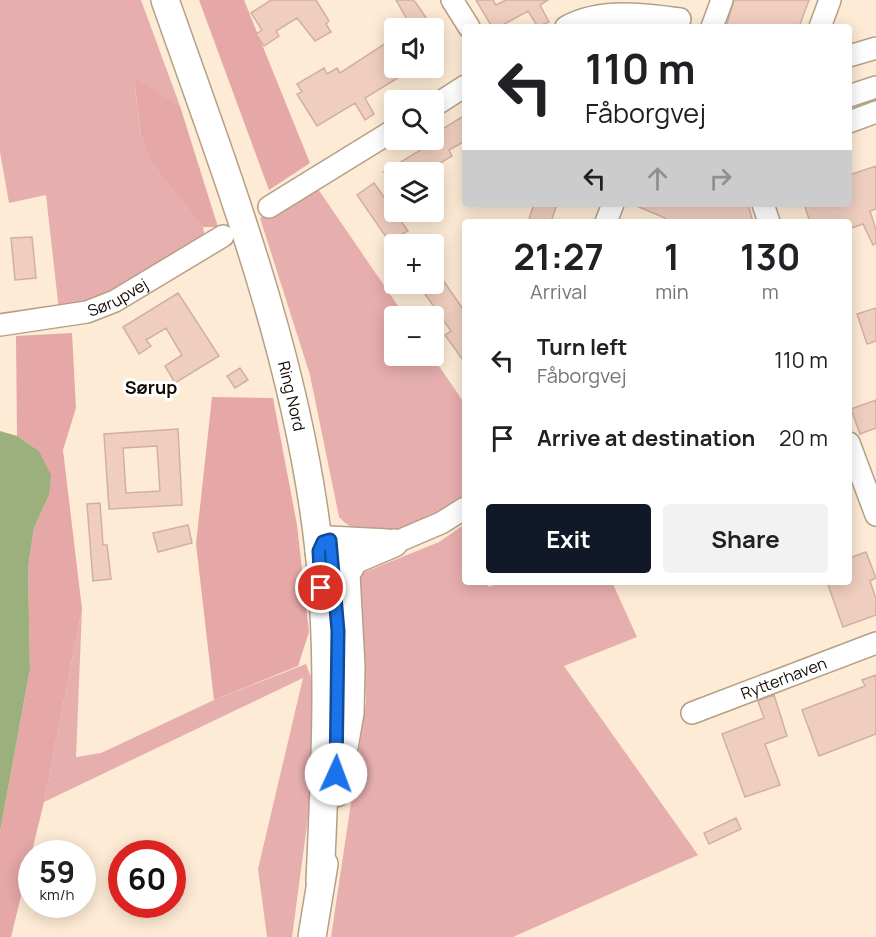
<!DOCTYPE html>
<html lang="en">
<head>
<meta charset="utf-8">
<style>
  :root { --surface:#fff; --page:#f2f2f2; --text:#202124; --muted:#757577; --accent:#111827 }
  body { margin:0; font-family:Manrope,sans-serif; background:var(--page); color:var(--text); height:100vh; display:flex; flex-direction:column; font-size:22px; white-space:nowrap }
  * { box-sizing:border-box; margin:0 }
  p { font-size:20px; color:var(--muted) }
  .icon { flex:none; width:33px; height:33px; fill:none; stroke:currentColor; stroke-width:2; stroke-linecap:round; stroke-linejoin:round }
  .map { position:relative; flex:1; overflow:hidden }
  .sheet { position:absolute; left:462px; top:219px; width:390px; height:366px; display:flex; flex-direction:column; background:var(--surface); border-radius:6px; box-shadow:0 3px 15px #0003 }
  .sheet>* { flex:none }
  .hud { position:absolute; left:462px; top:24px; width:390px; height:183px; border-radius:6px; box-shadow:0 3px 15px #0003; background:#fff; color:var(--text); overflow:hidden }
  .controls { position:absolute; left:384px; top:18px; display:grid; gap:12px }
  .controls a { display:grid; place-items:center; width:60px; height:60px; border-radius:6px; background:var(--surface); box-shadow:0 3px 15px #0003; font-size:30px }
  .speed { position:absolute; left:18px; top:840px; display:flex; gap:12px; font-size:30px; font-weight:700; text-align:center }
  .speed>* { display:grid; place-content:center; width:78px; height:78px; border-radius:50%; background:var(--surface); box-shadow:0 3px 15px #0003; line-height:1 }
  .speed small { font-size:15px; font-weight:400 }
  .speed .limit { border:9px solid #d22; background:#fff; color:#111 }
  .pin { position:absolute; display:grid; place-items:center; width:51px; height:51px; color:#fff; margin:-26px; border:3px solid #fff; border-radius:50%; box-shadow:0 2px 6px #0007 }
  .me { position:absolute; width:66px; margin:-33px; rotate:2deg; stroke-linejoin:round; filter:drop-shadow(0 0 4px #0008) }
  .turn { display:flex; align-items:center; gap:21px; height:126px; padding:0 24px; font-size:27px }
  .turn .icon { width:78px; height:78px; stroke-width:2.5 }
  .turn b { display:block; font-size:42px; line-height:51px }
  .lanes { display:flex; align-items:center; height:57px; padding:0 24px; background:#0003; justify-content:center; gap:30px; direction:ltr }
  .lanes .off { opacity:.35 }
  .eta { display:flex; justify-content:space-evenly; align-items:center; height:102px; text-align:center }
  .eta b { font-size:36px; font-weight:700; line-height:42px }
  .primary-button { display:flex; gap:12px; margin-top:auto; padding:12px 24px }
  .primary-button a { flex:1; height:69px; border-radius:6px; background:var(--accent); color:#fff; font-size:24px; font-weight:700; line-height:69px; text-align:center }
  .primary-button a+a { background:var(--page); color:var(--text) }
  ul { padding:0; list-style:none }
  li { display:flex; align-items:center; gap:18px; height:78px; padding:0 24px }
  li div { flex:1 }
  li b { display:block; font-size:22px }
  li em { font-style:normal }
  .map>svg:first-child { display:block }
  .green { fill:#e7aeae }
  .forest { fill:#e6a7a7 }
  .water { fill:#9bb07c }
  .building { fill:#f0cebf; stroke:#d1b0a1; stroke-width:1.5; fill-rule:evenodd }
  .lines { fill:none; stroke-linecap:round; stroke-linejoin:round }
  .minor-casing { stroke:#b5a086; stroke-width:24 }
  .major-casing { stroke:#b5a086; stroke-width:30 }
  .minor { stroke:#fff; stroke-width:21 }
  .major { stroke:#fff; stroke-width:27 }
  .route-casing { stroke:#114b97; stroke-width:15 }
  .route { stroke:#1a73e8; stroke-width:10 }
  .labels { text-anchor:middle; stroke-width:6; stroke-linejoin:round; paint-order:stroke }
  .street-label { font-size:16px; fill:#110a03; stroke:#fff }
  .neighbourhood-label { font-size:18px; font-weight:bold; fill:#110a03; stroke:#fff }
</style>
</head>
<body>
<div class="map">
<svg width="876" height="937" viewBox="0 0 876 937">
  <rect width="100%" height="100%" fill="#fdebd5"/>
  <path class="green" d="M0,0H141L180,106L134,78L141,136L152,159L203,227L205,238L103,301L59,311L46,195L9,203L0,152Z
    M316,186L405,316H394V356H432L465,404V495C434,520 372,554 339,517L310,375L260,218Z
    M465,524V582H489L488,587L505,582H612L637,637L564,666L698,855L513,937H331L366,702L360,574L439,542Z
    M82,609L76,757L101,753L214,700L306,664L314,685V773L292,937H267L258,869L303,678L44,802Z"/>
  <path class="forest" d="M199,0H244L310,163L269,190Z
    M134,77L180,106L218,227H203L153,163L141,136Z
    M72,333L76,408L63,450L82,609L44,802L11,937H0V832L30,669L28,568L34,528L49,495L39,451L17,436L16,336Z
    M212,397L273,398L297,525L309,632L298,666L214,700L196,544Z"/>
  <path class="water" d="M0,431L17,436L39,451L51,475L49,495L34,528L28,568L30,669L0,832Z"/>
  <path class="building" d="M271,0H316L329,21L326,24L331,32L315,41L297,18L276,31L279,36L264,46L256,34L262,30L251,13Z
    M396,0H413L416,3L433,28H412Z
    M476,0H493L496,5L506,0H548L540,5L549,22L538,27L528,11L499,27H492Z
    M734,0H809L799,27H726Z
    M394,38V68H414L365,98L374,114L365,120L355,103L317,126L297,94L302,92L297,84L324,68L327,74L337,68L340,73Z
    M465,115V141L449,150L452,156L425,172H384L439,139L436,133Z
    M876,166V209L870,211L876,230V243L873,245L863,224L849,229V222H810L804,204H849V175Z
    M374,183L408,231L402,234L409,244H391L357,195Z
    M534,204H557L551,222H528Z
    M632,204H748L753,222H664L665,218Z
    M32,237L36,278L15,280L11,238Z
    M434,267L465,312V363L445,335L451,331L418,284H434Z
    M178,293L219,356L175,383L165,366L182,355L166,328L146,340L151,346L139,354L123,327Z
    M876,308V341L867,344L857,314Z
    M240,368L248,380L235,388L227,376Z
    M876,400V428L860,434L851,409Z
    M178,429L182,505L109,509L104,434ZM157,446L160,491L126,493L123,448Z
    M100,503L103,545H107L111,579L93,581L87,504Z
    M188,525L192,543L158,552L153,533Z
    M866,552L876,578L870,581L876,599V615L843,627L827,582H849V558Z
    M876,675V734L819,756L802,710L865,686L862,680Z
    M774,695L787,736L765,744L780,785L745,797L722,734L764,718L758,701Z
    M736,818L741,829L709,844L704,833Z"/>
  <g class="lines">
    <defs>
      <g id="minor">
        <path d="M452,0L469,27"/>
        <path d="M566,27C599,8 644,14 680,19"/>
        <path d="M712,27L722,0"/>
        <path d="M820,27L830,0"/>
        <path d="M849,56L876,48"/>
        <path d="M849,96L876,87"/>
        <path d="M434,106L465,86"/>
        <path d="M849,122L876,112"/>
        <path d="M763,204L769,222"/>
        <path d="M269,207L394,130"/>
        <path d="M606,222L613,204"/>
        <path id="s1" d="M0,325L87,312L115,301L223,236"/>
        <path d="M849,443L876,515"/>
        <path d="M394,543L441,523L465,508"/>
        <path id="s2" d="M692,713L876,643"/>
      </g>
      <g id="major">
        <path id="s3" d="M165,0C228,179 298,359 319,550C331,659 325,771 320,881"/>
        <path d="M319,551L323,542L330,540L387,543"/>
        <path d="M338,560H354L394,543"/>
        <path d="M336,793L350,713L351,666L346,574L354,560"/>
        <path d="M312,937L324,864"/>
      </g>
    </defs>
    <use href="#minor" class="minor-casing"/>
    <use href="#major" class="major-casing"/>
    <use href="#minor" class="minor"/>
    <use href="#major" class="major"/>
  </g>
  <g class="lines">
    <defs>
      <path id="route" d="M321,588L319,551L323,542L330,540L338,631L336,774"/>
    </defs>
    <use href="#route" class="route-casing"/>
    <use href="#route" class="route"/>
  </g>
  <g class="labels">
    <g class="street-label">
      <text dy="6" stroke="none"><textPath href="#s1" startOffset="122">Sørupvej</textPath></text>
      <text dy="6" stroke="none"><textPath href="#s3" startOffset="416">Ring Nord</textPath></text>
      <text dy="6" stroke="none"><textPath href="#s2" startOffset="98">Rytterhaven</textPath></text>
    </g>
    <g class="neighbourhood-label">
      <text x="151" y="394">Sørup</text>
    </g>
  </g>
</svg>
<div class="controls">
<a><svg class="icon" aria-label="sound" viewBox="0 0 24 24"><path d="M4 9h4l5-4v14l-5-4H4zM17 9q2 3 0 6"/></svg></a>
<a><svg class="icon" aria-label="search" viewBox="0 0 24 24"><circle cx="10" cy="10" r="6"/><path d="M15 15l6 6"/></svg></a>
<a><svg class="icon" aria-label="layers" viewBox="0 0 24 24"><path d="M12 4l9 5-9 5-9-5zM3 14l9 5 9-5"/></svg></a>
<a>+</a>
<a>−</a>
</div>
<div class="speed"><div>59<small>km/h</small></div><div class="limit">60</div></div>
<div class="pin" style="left:321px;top:588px;background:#d93025"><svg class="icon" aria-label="arrive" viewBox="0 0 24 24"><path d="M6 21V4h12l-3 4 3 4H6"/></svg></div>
<svg class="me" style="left:336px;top:774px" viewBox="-20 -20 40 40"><circle r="19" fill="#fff"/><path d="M0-13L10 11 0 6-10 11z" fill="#1a73e8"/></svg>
<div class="hud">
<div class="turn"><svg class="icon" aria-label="left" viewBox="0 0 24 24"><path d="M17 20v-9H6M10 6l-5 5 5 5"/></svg><div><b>110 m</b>Fåborgvej</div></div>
<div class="lanes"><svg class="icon" aria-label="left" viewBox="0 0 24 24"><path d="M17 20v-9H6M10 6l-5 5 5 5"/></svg><svg class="icon off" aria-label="ahead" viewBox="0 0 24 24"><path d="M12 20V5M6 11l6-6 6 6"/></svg><svg class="icon off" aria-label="right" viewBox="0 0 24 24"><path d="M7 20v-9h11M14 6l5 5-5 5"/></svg></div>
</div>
<section class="sheet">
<div class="eta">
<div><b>21:27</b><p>Arrival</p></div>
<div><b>1</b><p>min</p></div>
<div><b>130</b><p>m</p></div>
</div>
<ul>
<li><svg class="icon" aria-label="left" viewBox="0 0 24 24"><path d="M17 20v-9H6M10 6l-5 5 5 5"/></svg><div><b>Turn left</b><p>Fåborgvej</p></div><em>110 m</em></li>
<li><svg class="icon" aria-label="arrive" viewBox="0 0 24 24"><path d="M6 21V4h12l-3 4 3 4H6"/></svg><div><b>Arrive at destination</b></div><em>20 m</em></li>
</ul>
<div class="primary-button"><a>Exit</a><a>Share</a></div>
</section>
</div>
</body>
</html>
